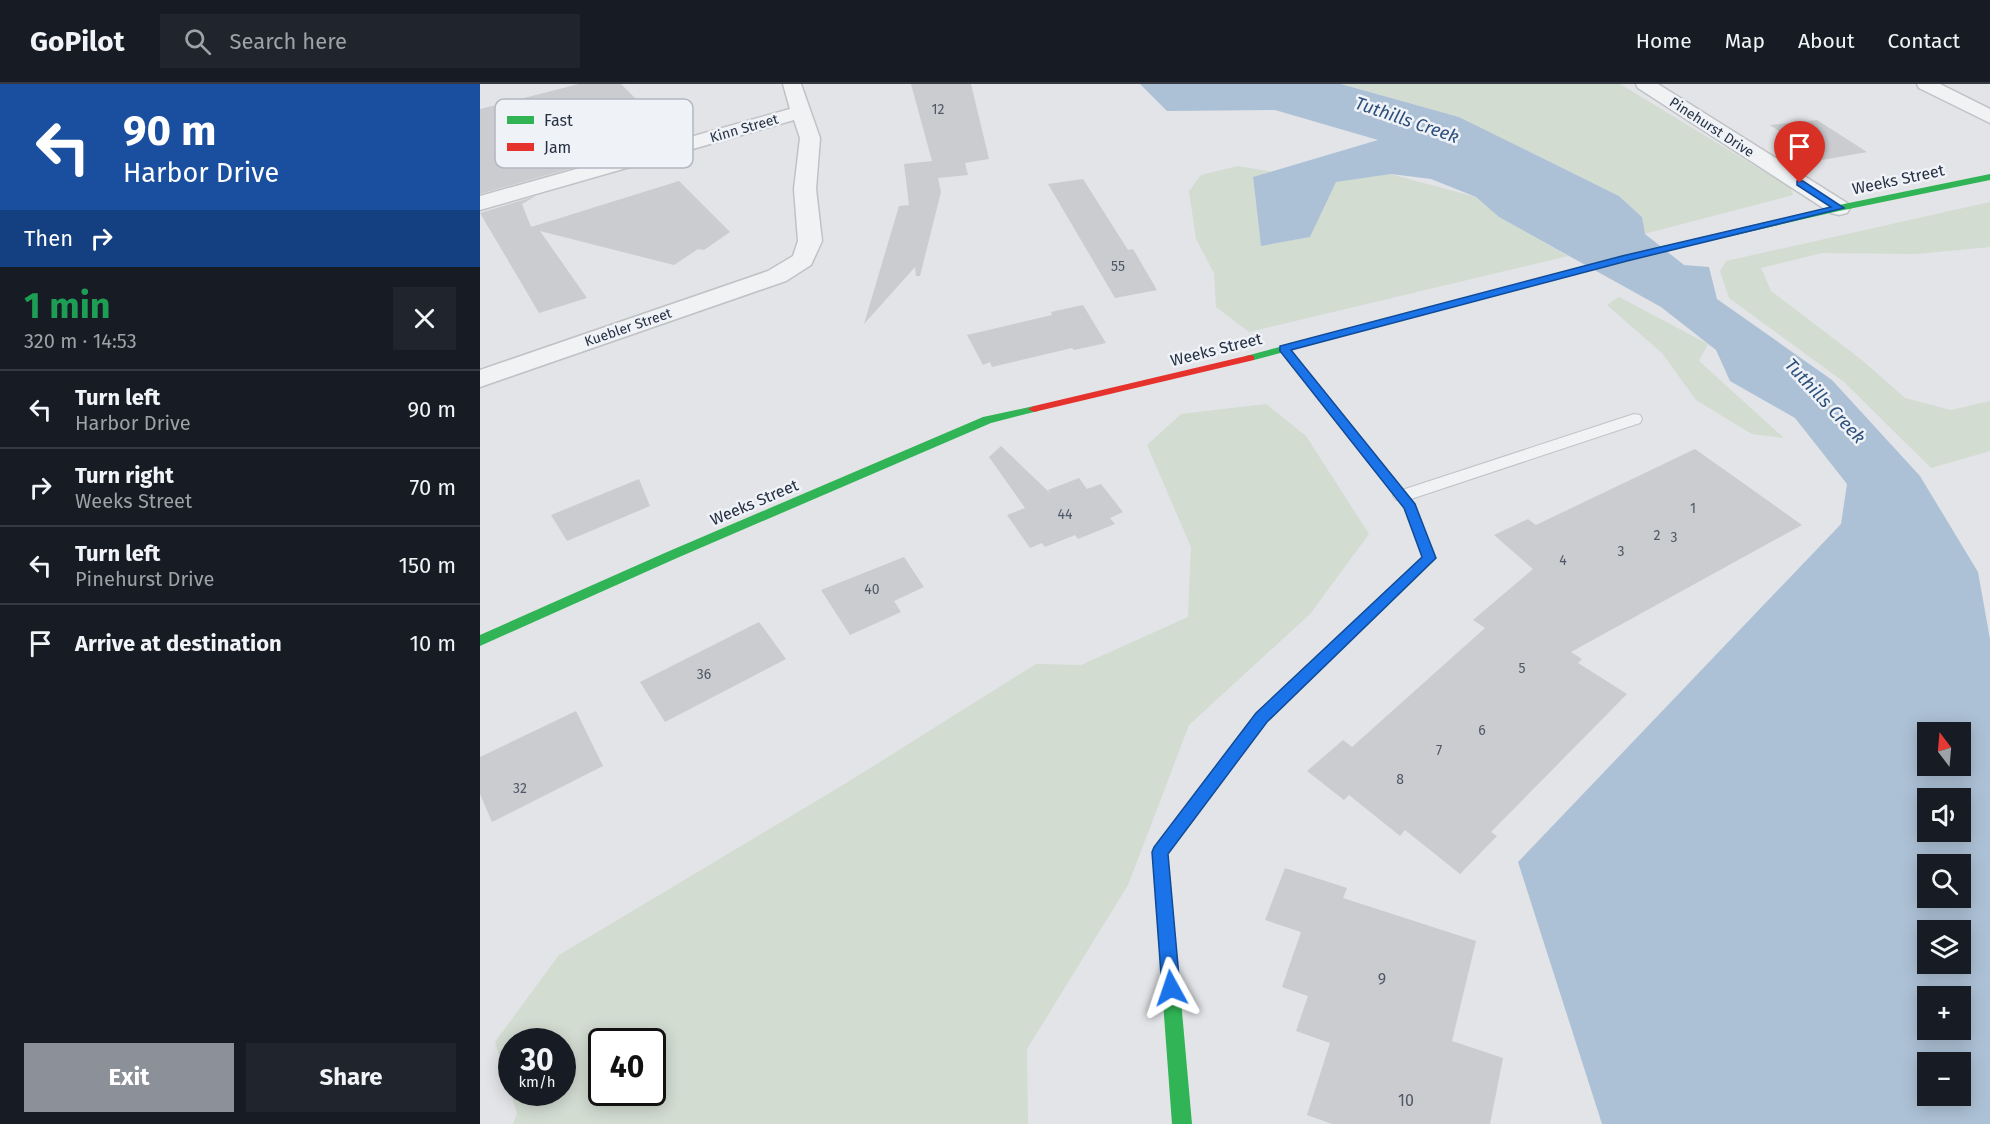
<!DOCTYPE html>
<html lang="en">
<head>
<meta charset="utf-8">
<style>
  :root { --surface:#171b24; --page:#20242c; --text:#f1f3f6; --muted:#9ea1a6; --line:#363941; --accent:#8c9099 }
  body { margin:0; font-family:"Fira Sans",sans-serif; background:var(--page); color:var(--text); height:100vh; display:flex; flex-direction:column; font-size:22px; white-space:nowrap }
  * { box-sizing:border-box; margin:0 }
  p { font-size:20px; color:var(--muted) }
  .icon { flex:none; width:33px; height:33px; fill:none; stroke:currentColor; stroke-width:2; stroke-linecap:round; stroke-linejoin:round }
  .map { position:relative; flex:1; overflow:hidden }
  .side { display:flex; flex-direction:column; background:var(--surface); width:480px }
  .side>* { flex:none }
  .banner { background:#1a4fa0; color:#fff; overflow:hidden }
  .needle { width:39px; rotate:344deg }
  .tools { position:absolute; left:1437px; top:638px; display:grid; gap:12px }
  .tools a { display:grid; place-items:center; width:54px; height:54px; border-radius:0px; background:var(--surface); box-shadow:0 3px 15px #0003; font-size:30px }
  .speed { position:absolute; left:18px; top:944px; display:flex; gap:12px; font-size:30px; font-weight:700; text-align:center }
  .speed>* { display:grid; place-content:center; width:78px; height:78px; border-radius:50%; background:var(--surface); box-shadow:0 3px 15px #0003; line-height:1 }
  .speed small { font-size:15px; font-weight:400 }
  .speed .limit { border:3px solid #111; border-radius:9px; background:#fff; color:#111 }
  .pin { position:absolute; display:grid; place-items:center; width:51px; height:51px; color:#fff; margin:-62px -26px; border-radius:50% 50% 50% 0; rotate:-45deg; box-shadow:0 0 6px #0007 }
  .pin .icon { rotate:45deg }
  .me { position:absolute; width:66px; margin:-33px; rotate:355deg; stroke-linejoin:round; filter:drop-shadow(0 0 4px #0008) }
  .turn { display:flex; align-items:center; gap:21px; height:126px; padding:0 24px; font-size:27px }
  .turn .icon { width:78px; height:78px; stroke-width:2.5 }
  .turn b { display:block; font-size:42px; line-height:51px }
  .then { display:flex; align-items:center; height:57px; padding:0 24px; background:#0003; gap:12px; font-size:22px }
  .round { display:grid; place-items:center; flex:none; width:63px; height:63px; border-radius:0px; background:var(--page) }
  .head { display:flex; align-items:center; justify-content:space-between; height:102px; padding:0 24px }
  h1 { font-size:36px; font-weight:700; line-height:45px; color:#1e9e55 }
  .primary-button { display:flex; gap:12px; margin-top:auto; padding:12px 24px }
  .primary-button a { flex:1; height:69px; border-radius:0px; background:var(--accent); color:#fff; font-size:24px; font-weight:700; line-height:69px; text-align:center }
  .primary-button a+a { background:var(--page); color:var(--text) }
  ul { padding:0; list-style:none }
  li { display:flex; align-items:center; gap:18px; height:78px; padding:0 24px; border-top:2px solid var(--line) }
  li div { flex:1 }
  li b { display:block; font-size:22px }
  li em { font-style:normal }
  header { display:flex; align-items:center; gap:36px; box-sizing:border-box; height:84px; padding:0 30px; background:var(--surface); border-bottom:2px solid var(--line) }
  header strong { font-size:28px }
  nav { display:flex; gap:33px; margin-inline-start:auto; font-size:21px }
  .search { width:420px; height:54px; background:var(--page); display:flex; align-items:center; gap:15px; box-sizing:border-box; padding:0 21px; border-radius:0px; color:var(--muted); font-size:22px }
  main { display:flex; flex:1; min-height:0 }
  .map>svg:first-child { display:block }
  .green { fill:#d2dcd1; fill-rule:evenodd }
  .water { fill:#adc1d6; fill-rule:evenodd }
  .building { fill:#caccd0 }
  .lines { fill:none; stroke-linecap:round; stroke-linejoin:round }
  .lane-casing { stroke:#c0c2c5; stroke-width:2 }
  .street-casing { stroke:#c0c2c5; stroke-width:3 }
  .lane { fill:#f1f2f4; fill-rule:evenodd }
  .street { fill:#f1f2f4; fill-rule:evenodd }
  .fast { fill:#30b455; fill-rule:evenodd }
  .jam { fill:#e5322d; fill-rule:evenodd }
  .route { fill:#1a73e8; stroke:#114b97; stroke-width:1.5 }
  .labels { text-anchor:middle; stroke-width:5; stroke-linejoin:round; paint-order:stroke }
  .number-label { font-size:14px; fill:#505867 }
  .far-street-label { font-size:14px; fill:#263143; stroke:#eff2f7 }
  .street-label { font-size:16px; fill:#263143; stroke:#eff2f7 }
  .near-number-label { font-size:16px; fill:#505867 }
  .water-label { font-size:18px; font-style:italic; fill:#2c507b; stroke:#eff2f7 }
  .key { fill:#eff2f7; stroke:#b3b8c1; stroke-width:1.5 }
  .key-label { font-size:16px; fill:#263143 }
</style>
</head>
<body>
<header>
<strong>GoPilot</strong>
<div class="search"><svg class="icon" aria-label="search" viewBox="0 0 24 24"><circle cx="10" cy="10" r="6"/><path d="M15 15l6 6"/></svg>Search here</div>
<nav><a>Home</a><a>Map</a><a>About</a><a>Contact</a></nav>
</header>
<main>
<section class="side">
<div class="banner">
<div class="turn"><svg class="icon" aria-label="left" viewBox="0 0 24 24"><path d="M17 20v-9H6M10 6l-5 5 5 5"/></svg><div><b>90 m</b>Harbor Drive</div></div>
<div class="then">Then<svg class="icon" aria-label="right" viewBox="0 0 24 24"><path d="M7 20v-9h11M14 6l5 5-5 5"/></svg></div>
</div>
<div class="head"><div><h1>1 min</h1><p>320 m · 14:53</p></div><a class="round"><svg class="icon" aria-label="close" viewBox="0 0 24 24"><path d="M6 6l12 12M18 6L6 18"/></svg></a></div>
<ul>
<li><svg class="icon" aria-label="left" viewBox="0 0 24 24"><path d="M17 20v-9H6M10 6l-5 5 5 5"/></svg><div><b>Turn left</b><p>Harbor Drive</p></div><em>90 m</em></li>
<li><svg class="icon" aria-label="right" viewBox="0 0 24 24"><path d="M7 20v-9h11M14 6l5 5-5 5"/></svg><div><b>Turn right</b><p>Weeks Street</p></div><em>70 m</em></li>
<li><svg class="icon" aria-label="left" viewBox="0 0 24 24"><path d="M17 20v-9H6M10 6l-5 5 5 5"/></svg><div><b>Turn left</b><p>Pinehurst Drive</p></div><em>150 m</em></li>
<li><svg class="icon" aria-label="arrive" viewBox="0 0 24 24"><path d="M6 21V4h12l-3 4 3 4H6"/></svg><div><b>Arrive at destination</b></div><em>10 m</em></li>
</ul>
<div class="primary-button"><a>Exit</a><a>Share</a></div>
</section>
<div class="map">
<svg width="1510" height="1040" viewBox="0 0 1510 1040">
  <rect width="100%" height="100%" fill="#e2e4e7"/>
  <path class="green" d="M862,0H1140L1311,104L1313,111L1164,150L1162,133L1139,112L979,33Z
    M758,82L793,88L773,94L781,161L830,153L855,98L910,90L996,113L1019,133L1088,172L769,248L736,223L734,189L716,155L709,107L721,91Z
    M1510,118V163L1435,170L1342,169L1281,184L1291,207L1383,277L1425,314L1471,326L1510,317V367L1451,384L1364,298L1249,214L1240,187L1246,177Z
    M1139,213L1228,260L1219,277L1304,354L1272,350L1216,316L1182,269L1127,221Z
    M786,320L826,352L889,450L830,530L709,641L648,801L547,965L548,1040H33L37,1029L15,958L79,871L368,698L556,580L601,581L708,533L711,463L667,361L701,330ZM32,957H82V1008H32ZM122,957H172V1008H122Z"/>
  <path class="water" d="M660,0H861L979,33L1139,112L1162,133L1165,150L1204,181L1229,183L1237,215L1352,296L1440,392L1498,488L1510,555V1040H1122L1038,778L1361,440L1367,400L1315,334L1250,297L1236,266L1181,223L1019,133L996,113L951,95L911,90L856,98L830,153L781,162L773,93L898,56L795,26L687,27ZM1448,648H1480V681H1448ZM1448,714H1480V747H1448ZM1448,780H1480V813H1448ZM1448,846H1480V879H1448ZM1448,912H1480V945H1448ZM1448,978H1480V1011H1448Z"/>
  <path class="building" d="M99,0H141L187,46L138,71L0,110V25Z
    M431,0H491L509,75L485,79L488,91L458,94L461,108L440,192H436L435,183L384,240L419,122L429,121L424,80L452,77Z
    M1337,36L1387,68L1342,76L1290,41Z
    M603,95L648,166L653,165L677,206L635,214L568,100Z
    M199,97L250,148L224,166L218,165L194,181L60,147L107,214L59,229L0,129L56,112L42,120L51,143Z
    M603,221L626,259L594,266L592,264L512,283L510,278L503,281L487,251L572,231L571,228Z
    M521,362L570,409L568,406L599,394L607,405L621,400L643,428L630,434L635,440L598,455L595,451L565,463L562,459L550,464L527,431L545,424L509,373Z
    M1215,365L1322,441L1091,568L1102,575L1098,579L1147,610L1011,748L1017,752L980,790L925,746L920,752L869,711L864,716L827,687L863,656L872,663L1005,544L993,536L1053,485L1014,451L1048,435L1056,441Z
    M159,395L170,422L87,457L71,431Z
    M424,473L444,503L414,517L421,528L370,551L341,506Z
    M279,538L306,575L185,638L160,598Z
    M96,627L123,682L12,738L0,710V673Z
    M805,784L867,804L863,814L996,857L972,957L1023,974L1010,1040H852L827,1031L850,959L816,947L828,912L802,903L821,848L785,836Z"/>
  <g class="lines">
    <defs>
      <path id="lane" d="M1154,330L1160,331L1162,335L1160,339L928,416H916L913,412L916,408Z"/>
      <path id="street" d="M303,0H321L340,54L336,105L342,157L331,181L306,197L0,303V286L288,187L313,172L318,157L314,105L320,54L314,36L0,126V112L310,25Z
        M1156,0H1178L1367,119L1370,124L1367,129L1359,131L1351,129L1158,4Z
        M1437,0H1460L1510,25V39L1439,4Z"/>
    </defs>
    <use href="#lane" class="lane-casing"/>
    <use href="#street" class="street-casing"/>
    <use href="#lane" class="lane"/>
    <use href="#street" class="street"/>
    <path class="fast" d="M1510,90V96L1359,127L1147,176L774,276H766L765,274L766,272L1145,171L1359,121Z
      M554,322L560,325L558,327L511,339L197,474L0,562V551L187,468L503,333Z
      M900,382L904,383L936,423L955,474L787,637L688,770L712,1040H692L672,768L777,629L942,473L924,424L894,386Z"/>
    <path class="jam" d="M804,262L808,263L904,383L906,386L904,389H896L800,267L799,265Z
      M770,271L774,272V276L554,328L548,325L554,322Z"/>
  </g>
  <path class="route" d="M1317,97H1323L1364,124L1147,177L811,266L935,420L956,474L787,638L688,770L700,904L698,910L691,913L685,910L682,904L672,768L674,763L776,629L942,473L924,424L800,267V262L1142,172L1351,123L1317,101Z"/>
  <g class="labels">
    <g class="number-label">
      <text x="458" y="30">12</text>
      <text x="638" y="187">55</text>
      <text x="1213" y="429">1</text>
      <text x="585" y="435">44</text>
      <text x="1177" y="456">2</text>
      <text x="1194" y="458">3</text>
      <text x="1141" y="472">3</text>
      <text x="1083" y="481">4</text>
      <text x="392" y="510">40</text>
      <text x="1042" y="589">5</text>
      <text x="224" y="595">36</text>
      <text x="1002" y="651">6</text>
      <text x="959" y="671">7</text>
      <text x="920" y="700">8</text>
      <text x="40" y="709">32</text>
    </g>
    <g class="far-street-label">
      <text transform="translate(1232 43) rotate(33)" y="5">Pinehurst Drive</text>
      <text transform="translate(264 44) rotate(-16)" y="5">Kinn Street</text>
      <text transform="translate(148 243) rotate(-19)" y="5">Kuebler Street</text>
    </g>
    <g class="street-label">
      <text transform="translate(1418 95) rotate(-12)" y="6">Weeks Street</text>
      <text transform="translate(736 265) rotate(-14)" y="6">Weeks Street</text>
      <text transform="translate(274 418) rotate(-23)" y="6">Weeks Street</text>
    </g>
    <g class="near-number-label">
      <text x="902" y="901">9</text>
      <text x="926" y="1022">10</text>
    </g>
    <g class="water-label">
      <text transform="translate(927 36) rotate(19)" y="6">Tuthills Creek</text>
      <text transform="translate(1345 317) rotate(47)" y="6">Tuthills Creek</text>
    </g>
  </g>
  <rect x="15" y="15" width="198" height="69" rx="9" class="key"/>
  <rect x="27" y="32" width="27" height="8" fill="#30b455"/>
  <rect x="27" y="59" width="27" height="8" fill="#e5322d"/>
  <g class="key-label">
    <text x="64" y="42">Fast</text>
    <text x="64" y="69">Jam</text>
  </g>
</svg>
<div class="tools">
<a><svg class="needle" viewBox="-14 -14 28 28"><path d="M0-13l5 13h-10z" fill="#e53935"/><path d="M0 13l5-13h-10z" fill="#9ea1a6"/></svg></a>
<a><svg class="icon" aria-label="sound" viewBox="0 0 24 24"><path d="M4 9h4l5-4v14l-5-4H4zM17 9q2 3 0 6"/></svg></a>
<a><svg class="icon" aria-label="search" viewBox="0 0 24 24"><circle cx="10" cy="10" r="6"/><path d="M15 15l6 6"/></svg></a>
<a><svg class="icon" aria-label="layers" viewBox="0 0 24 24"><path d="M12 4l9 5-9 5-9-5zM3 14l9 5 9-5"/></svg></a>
<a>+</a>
<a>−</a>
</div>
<div class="speed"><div>30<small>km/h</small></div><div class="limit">40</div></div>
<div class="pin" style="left:1320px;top:99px;background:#d93025"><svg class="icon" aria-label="arrive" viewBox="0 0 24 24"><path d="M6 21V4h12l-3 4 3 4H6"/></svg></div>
<svg class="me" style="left:691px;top:904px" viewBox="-20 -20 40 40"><path d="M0-17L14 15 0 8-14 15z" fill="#1a73e8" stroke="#fff" stroke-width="4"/></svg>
</div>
</main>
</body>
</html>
